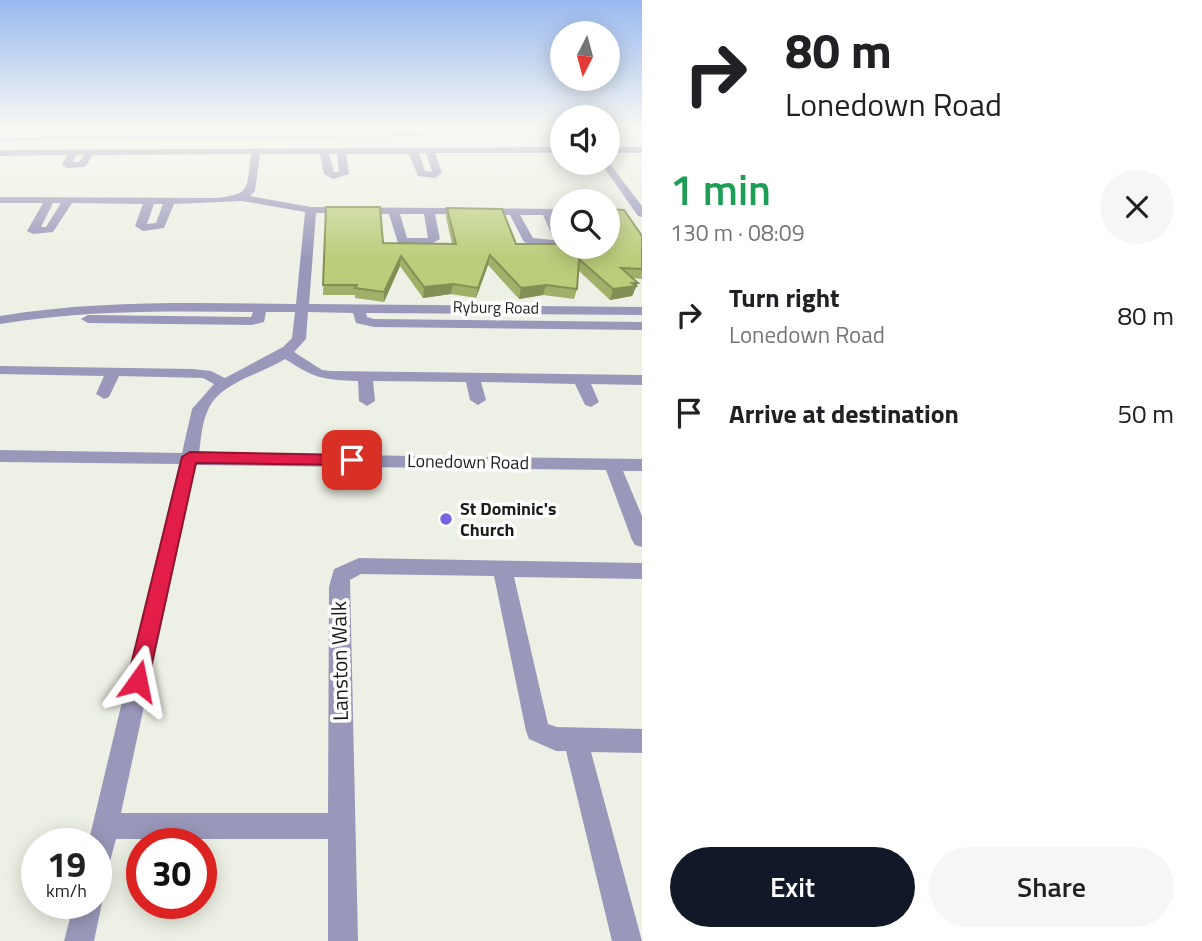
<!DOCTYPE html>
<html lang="en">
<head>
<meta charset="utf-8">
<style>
  :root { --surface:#fff; --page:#f6f6f6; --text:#202124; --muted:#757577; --accent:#111827 }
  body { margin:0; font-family:"Titillium Web",sans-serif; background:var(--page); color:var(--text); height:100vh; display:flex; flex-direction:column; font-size:26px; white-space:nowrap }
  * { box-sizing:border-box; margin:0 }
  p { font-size:23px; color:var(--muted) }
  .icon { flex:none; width:38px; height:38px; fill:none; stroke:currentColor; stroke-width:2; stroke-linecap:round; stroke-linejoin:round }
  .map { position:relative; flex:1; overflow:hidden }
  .drawer { display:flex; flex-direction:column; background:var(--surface); width:560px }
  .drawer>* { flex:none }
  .hud { background:#fff; color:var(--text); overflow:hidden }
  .needle { width:46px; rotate:186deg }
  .controls { position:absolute; left:550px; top:21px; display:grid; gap:14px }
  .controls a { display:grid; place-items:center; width:70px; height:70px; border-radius:50%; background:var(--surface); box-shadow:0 4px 18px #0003; font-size:35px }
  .speed { position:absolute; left:21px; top:828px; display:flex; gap:14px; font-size:35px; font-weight:700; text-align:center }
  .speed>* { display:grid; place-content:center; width:91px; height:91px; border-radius:50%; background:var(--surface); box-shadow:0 4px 18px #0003; line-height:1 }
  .speed small { font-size:18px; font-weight:400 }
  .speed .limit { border:10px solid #d22; background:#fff; color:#111 }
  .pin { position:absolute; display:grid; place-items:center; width:60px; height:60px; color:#fff; margin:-30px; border-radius:14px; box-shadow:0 4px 10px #0006 }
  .me { position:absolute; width:77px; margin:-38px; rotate:12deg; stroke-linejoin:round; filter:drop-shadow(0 0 5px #0008) }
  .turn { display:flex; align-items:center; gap:24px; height:147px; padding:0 28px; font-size:32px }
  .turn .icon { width:91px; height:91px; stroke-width:2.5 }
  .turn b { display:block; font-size:49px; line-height:60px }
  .round { display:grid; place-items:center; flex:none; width:74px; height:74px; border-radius:37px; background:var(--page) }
  .summary { display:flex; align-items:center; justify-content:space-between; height:119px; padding:0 28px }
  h1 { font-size:42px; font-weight:600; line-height:52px; color:#1e9e55 }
  .button { display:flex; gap:14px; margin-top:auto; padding:14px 28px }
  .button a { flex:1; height:80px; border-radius:42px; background:var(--accent); color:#fff; font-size:28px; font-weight:600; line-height:80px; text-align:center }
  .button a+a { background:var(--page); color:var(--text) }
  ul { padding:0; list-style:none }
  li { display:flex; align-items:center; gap:21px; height:98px; padding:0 28px }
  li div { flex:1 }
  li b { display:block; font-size:26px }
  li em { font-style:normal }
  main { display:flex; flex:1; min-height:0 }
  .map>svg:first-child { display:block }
  .built { fill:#e2e7d4 }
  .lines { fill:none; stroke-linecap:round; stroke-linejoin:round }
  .stream { stroke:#c3befc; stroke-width:3.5 }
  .minor { fill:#9a98ba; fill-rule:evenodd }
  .wall { fill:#a1b069 }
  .shaded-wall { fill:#839055 }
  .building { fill:#bbcd7a; stroke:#839055; stroke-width:2 }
  .route { fill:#e11d48; stroke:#92132f; stroke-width:2 }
  .poi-dot { fill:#7963de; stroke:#fff; stroke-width:2.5 }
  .labels { text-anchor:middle; stroke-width:7; stroke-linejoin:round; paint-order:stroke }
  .far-street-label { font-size:16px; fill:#1c1d19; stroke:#fff }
  .street-label { font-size:18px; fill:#1c1d19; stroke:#fff }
  .poi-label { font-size:18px; font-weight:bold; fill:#1c1d19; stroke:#fff; text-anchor:start }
  .near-street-label { font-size:21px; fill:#1c1d19; stroke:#fff }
</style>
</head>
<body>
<main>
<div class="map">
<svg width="642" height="941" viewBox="0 0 642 941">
  <rect width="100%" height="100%" fill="#edf0e4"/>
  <path class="built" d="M0,127H392L305,128Z"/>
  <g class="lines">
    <path class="stream" d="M0,139L383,136L486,127"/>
    <path class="minor" d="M562,147V153H435L442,173L435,178L418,176L409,154H346L349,174L333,179L324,174L320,154H260L255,191L250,196L311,207L562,209V215H554L562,232L561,246H537L524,242L510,215L435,214L440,239L428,246L398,243L389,214L316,213L309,304L642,307V315L366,313L367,317L374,319L642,322V330L374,327L356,323L353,313L308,312L306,339L294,352L322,370L331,371L642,375V385L591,384L599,402L591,407L585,405L575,384L481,382L486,400L478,405L470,400L466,382L373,381L375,401L367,406L359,401L358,381C322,380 314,378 285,359C262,374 220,382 208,410C202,422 201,439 199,453L642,459V471H623L642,516V547L635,545L632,540L606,470L196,465L121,813H328L329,587L334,569L359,558L642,563V579L514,577L548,724L557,727L642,729V753L591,752L642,941H612L566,751H556L529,739L526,731L494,576L361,574L350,580L358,941H328V839H116L106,876L96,880V844H88L179,464L0,462V450L182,453L192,409L214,384L203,378L119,376L109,397L104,399L96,394L104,376L0,374V366L192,369L211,371L225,378L283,347L292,338L295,312H266L264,322L252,325L88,323L81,319L88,315L251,317L253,312C168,311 84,310 0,324V316C98,300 196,303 296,304L305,212L242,201L174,204L164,228L143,231L135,226L143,204L72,203L53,232L33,234L27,231L43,203H0V197L217,198C253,194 246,187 251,154L93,155L85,167L67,168L62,165L67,155L0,156V150ZM426,153L432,172L425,171L419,154ZM329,154H337L339,172H334ZM76,155H84L79,162H73ZM53,203H61L46,227H41ZM154,204H163L156,223L147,224ZM400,214H424L428,238H407ZM520,215H543L554,240L533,238Z
      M607,147H642V153H607Z
      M607,160L642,206V217L638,216L601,163H607Z
      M96,892L102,903L94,941H64L74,903H96Z"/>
  </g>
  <path class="wall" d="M326,207L383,243L452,244L446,217L447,208L516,244L607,247L642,236V279L633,278L634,293L632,296L610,300L578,270L577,289L574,299L543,295L519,299L488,265L476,298L451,294L423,298L400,266L384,302L355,298V295H323Z"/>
  <path class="shaded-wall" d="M490,255L488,265L476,298L478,288Z
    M401,256L400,266L384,302V292Z
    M632,283H638L632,296L610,300L613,289Z
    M453,284L451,294L423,298L424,287Z
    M546,285L543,295L519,299L521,288Z"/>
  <path class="building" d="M326,207H380L383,243L456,244L447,208L502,209L516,244H562V247H607V209L624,210L642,236V269L621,268L638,283H632L636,286L613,289L579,259L577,289L546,285L521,288L490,255L478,288L453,284L424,287L401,256L384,292L355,288L357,285H323Z"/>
  <linearGradient id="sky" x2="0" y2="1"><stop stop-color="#99b8f0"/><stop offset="0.49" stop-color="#f7f8f3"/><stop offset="1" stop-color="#f7f8f3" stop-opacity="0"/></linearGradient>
  <rect width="642" height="259" fill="url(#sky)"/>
  <path class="route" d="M190,452L352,455L360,460L352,465L196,463L148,681L145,688L138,691L130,688L127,681L182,457Z"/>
  <circle class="poi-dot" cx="446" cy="519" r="7"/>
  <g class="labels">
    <g class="far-street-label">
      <text transform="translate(496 307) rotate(1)" y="6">Ryburg Road</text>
    </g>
    <g class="street-label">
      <text transform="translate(468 462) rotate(1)" y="6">Lonedown Road</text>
    </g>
    <g class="poi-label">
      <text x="460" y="515">St Dominic's<tspan x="460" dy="21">Church</tspan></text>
    </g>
    <g class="near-street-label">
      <text transform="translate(340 661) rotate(-91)" y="7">Lanston Walk</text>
    </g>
  </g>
</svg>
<div class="controls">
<a><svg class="needle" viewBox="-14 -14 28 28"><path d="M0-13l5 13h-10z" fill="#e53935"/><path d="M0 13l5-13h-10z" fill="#757577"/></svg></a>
<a><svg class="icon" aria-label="sound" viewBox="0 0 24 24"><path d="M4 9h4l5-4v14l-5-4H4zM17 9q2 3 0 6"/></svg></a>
<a><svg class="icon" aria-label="search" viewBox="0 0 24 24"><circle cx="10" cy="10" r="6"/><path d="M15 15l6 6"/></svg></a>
</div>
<div class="speed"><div>19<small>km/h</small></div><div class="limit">30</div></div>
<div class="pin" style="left:352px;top:460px;background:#d93025"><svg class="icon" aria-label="arrive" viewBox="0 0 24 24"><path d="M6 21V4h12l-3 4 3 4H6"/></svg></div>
<svg class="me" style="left:138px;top:681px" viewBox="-20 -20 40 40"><path d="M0-17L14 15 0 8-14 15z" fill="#e11d48" stroke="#fff" stroke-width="4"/></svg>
</div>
<section class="drawer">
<div class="hud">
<div class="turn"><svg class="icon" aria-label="right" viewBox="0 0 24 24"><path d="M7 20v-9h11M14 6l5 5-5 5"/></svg><div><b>80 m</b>Lonedown Road</div></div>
</div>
<div class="summary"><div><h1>1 min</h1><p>130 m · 08:09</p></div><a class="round"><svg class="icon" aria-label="close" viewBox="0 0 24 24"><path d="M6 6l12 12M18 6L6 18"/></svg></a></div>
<ul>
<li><svg class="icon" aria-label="right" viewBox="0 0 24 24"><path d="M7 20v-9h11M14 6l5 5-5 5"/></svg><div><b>Turn right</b><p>Lonedown Road</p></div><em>80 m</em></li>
<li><svg class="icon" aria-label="arrive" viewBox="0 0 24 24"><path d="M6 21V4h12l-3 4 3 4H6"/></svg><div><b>Arrive at destination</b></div><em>50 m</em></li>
</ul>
<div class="button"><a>Exit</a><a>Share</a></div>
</section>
</main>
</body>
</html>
